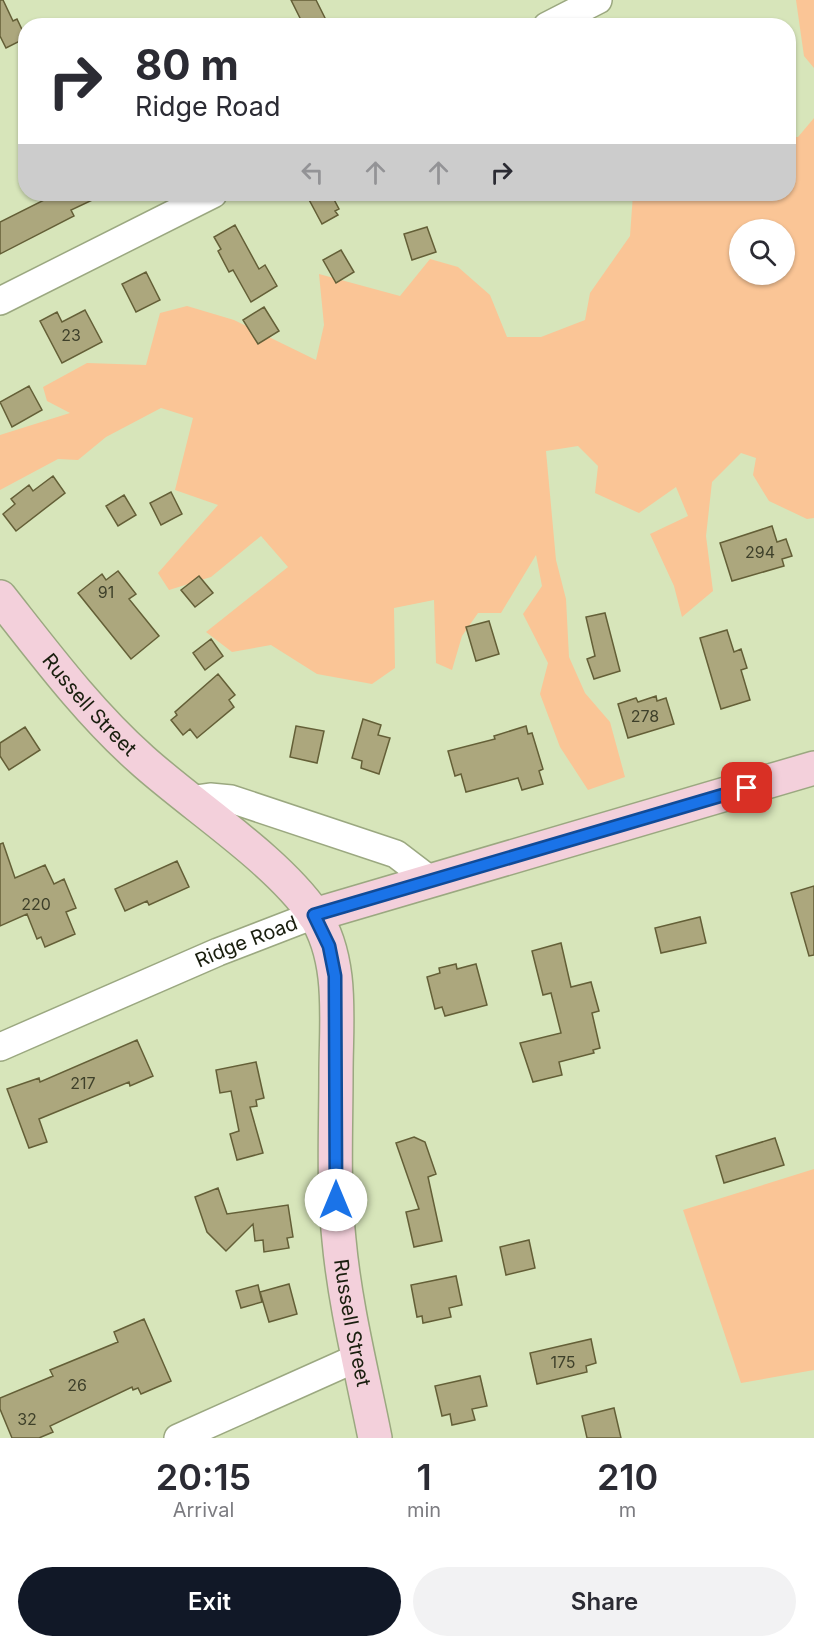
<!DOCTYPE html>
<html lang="en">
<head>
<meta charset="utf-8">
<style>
  :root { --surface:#fff; --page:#f2f2f3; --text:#2b2b33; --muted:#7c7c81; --accent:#111827 }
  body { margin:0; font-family:Inter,sans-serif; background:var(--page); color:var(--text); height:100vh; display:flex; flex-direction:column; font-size:22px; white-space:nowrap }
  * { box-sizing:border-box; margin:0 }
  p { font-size:20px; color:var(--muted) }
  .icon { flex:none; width:33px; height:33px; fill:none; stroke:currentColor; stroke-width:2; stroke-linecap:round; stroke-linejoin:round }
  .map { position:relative; height:1438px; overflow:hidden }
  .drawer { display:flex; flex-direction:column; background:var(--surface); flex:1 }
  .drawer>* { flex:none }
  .hud { position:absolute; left:18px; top:18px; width:778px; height:183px; border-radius:24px; box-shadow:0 2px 4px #0004; background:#fff; color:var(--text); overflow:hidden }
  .controls { position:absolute; left:729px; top:219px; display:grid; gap:12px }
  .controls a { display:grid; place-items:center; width:66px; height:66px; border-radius:50%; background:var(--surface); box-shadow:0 2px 4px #0004; font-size:30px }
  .pin { position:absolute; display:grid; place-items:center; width:51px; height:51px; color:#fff; margin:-26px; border-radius:12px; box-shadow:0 3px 9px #0006 }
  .me { position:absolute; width:66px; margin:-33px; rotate:0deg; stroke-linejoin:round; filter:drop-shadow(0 0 4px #0008) }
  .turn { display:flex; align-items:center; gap:21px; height:126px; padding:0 18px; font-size:27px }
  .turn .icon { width:78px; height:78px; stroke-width:2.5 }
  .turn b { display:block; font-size:42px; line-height:51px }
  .lanes { display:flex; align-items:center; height:57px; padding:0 18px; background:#0003; justify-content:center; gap:30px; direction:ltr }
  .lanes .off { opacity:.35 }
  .eta { display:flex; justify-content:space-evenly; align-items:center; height:102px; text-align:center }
  .eta b { font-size:36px; font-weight:600; line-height:42px }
  .action { display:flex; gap:12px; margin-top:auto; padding:12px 18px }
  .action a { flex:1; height:69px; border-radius:36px; background:var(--accent); color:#fff; font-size:24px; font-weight:600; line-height:69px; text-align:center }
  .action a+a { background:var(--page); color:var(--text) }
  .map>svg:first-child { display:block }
  .green { fill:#fac596; fill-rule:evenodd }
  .building { fill:#aca77d; stroke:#645f37; stroke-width:1.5 }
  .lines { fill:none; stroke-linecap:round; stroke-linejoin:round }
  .street-casing { stroke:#9ba880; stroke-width:30 }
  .secondary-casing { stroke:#9ba880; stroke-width:36 }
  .street { stroke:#fff; stroke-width:27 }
  .secondary { stroke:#f3d0db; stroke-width:33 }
  .route-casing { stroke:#114b97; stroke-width:15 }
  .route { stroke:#1a73e8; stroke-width:10 }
  .labels { text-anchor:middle; stroke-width:4.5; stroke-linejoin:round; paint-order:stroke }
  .number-label { font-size:16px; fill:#3e402a }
  .street-label { font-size:20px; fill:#191e0e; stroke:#d7e5ba }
</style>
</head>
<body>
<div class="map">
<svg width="814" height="1438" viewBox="0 0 814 1438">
  <rect width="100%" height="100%" fill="#d7e5ba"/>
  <path class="green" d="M796,0H814V68L804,56Z
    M814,118V518L807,519L769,501L753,475L756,458L741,453L712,482L706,536L713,591L682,617L674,586L650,534L688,516L676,487L639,513L595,493L598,466L578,446L546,451L556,560L566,599L569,657L585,693L610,722L625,777L588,790L560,747L540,694L548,663L523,614L542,586L536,555L501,613H478L462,636L452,670L436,663L434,600L394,608L395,668L372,684L317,674L271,645L232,652L206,632L288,567L261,536L211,577L169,590L158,573L218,505L175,490L193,418L161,408L106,437L78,460L58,459L0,490V435L70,413L47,401L43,387L87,363L146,365L160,313L187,306L234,320L316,360L324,325L319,274L400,296L430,259L458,267L490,295L507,337H541L585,320L590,293L630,236L633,194H789V137H798ZM740,230H784V274H740Z
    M814,1169V1370L741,1383L683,1210Z"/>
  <path class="building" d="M0,0H3L13,21L17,19L26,38L6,48L0,36Z
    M291,0H316L329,26H304Z
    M56,194H105L71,210L74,216L0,254V222Z
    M306,194H331L339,209L335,211L338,215L322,224Z
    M235,225L259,269L265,265L277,286L251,302L233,270L229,272L218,251L221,249L214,237Z
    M427,227L436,252L412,260L404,234Z
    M341,250L354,272L336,283L323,260Z
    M146,272L160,300L136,312L122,284Z
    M264,307L279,331L258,344L243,320Z
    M85,310L102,342L62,363L40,321L57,312L62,322Z
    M29,386L42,410L12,427L0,402Z
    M53,476L65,493L16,531L3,514L15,504L11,499L29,485L33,491Z
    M171,492L182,514L161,525L150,503Z
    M124,495L136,515L118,526L106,506Z
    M772,526L777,542L786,539L792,556L782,559L784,566L732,581L720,543Z
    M118,571L136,594L129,599L159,636L131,659L78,593L102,574L106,580Z
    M199,576L213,593L195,607L181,590Z
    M605,613L620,671L594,679L587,659L595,656L586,617Z
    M489,621L499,654L476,661L466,627Z
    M727,630L734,652L741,649L747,668L741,670L750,700L721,709L700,638Z
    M211,639L223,656L205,670L193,653Z
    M218,674L235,695L229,700L234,707L197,738L190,729L183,735L171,720L177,715L175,712Z
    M656,696L657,701L666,698L674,724L628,738L618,704L636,698L638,702Z
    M363,719L381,725L378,735L390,738L379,774L361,768L362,761L352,758Z
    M296,726L324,731L317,763L290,757Z
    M526,726L528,734L532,733L543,769L539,771L543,784L522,790L518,778L466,792L461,774L455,776L448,751L495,739L494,736Z
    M25,727L40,750L9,770L0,756V743Z
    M3,843L15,878L45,865L54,884L64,879L76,908L66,912L75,934L45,947L41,937L37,939L27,914L0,926V844Z
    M177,861L189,887L149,905L147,901L125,911L115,889Z
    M814,886V955L809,956L791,893Z
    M700,917L706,943L661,953L655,928Z
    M561,943L571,987L591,982L599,1011L592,1013L600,1048L593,1050L594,1053L559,1062L562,1075L533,1082L520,1043L561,1033L551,993L543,995L532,951Z
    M456,964L457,969L476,964L487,1005L445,1016L442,1007L435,1009L427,977L440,973L439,968Z
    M137,1040L153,1076L130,1086L129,1082L39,1119L47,1142L29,1148L7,1089L39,1078L40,1082Z
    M256,1062L264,1098L256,1100L257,1106L250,1107L263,1153L237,1160L230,1134L239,1131L231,1091L220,1093L216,1070Z
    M414,1137L425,1142L436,1174L428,1177L442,1241L414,1247L406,1212L419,1209L396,1143Z
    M775,1138L784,1165L724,1183L716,1156Z
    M218,1188L227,1214L288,1205L293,1237L287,1238L289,1248L264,1252L263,1240L255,1241L253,1224L226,1251L207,1232L195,1197Z
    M529,1240L535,1268L506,1275L500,1247Z
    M456,1276L462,1305L449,1308L451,1317L423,1323L422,1316L417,1317L411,1285Z
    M289,1284L297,1314L269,1322L260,1292Z
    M258,1285L262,1302L241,1308L236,1291Z
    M144,1319L171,1381L141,1394L138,1388L133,1390L132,1387L50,1426L53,1432L39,1438H12L0,1409V1398L53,1376L50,1370L118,1342L114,1332Z
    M591,1339L596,1363L586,1366L587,1372L537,1384L530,1353Z
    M480,1376L487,1406L472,1409L475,1420L452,1425L450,1414L442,1416L435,1386Z
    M614,1408L621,1438H587L582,1416Z"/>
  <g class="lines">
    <defs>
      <g id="street">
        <path d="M547,26L598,0"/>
        <path d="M0,301L213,194"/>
        <path d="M189,800L210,797L231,799L396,854L430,880"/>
        <path id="s1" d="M0,1047L218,952L314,915"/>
        <path d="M178,1438L359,1357"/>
      </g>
      <g id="secondary">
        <path id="s2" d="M0,597C45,654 88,712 142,760C193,806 276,859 314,914C344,960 336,1021 336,1073C336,1128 333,1184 339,1240C345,1306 362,1372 375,1438"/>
        <path d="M314,915L814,768"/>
      </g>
    </defs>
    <use href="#street" class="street-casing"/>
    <use href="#secondary" class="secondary-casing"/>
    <use href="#street" class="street"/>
    <use href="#secondary" class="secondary"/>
  </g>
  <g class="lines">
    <defs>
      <path id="route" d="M336,1200L335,976L329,946L314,915L747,788"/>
    </defs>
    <use href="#route" class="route-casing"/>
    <use href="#route" class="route"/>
  </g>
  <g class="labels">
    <g class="number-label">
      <text x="71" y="341">23</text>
      <text x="760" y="558">294</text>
      <text x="106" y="598">91</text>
      <text x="645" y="722">278</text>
      <text x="36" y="910">220</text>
      <text x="83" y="1089">217</text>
      <text x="563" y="1368">175</text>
      <text x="77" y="1391">26</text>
      <text x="27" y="1425">32</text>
    </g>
    <g class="street-label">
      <text dy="7" stroke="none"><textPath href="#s2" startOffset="140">Russell Street</textPath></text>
      <text dy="7" stroke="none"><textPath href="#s1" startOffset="268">Ridge Road</textPath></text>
      <text dy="7" stroke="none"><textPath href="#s2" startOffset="862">Russell Street</textPath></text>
    </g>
  </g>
</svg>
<div class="controls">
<a><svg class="icon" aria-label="search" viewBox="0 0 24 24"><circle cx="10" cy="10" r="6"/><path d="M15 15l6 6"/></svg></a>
</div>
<div class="pin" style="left:747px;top:788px;background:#d93025"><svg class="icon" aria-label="arrive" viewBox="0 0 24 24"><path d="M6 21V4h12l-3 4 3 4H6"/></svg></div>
<svg class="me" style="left:336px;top:1200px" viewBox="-20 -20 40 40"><circle r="19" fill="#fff"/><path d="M0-13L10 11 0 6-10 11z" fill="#1a73e8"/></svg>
<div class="hud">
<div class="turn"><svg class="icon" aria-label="right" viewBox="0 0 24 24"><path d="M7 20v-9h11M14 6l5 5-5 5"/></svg><div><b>80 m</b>Ridge Road</div></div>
<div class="lanes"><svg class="icon off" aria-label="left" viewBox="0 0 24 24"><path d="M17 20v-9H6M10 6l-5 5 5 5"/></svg><svg class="icon off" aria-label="ahead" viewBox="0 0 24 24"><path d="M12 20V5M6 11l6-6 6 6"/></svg><svg class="icon off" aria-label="ahead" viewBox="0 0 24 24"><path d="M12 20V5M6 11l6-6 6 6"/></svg><svg class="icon" aria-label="right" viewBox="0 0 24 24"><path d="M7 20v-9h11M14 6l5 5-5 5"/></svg></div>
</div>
</div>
<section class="drawer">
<div class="eta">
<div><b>20:15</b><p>Arrival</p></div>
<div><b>1</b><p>min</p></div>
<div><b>210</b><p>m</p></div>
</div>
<div class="action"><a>Exit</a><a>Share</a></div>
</section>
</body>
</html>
